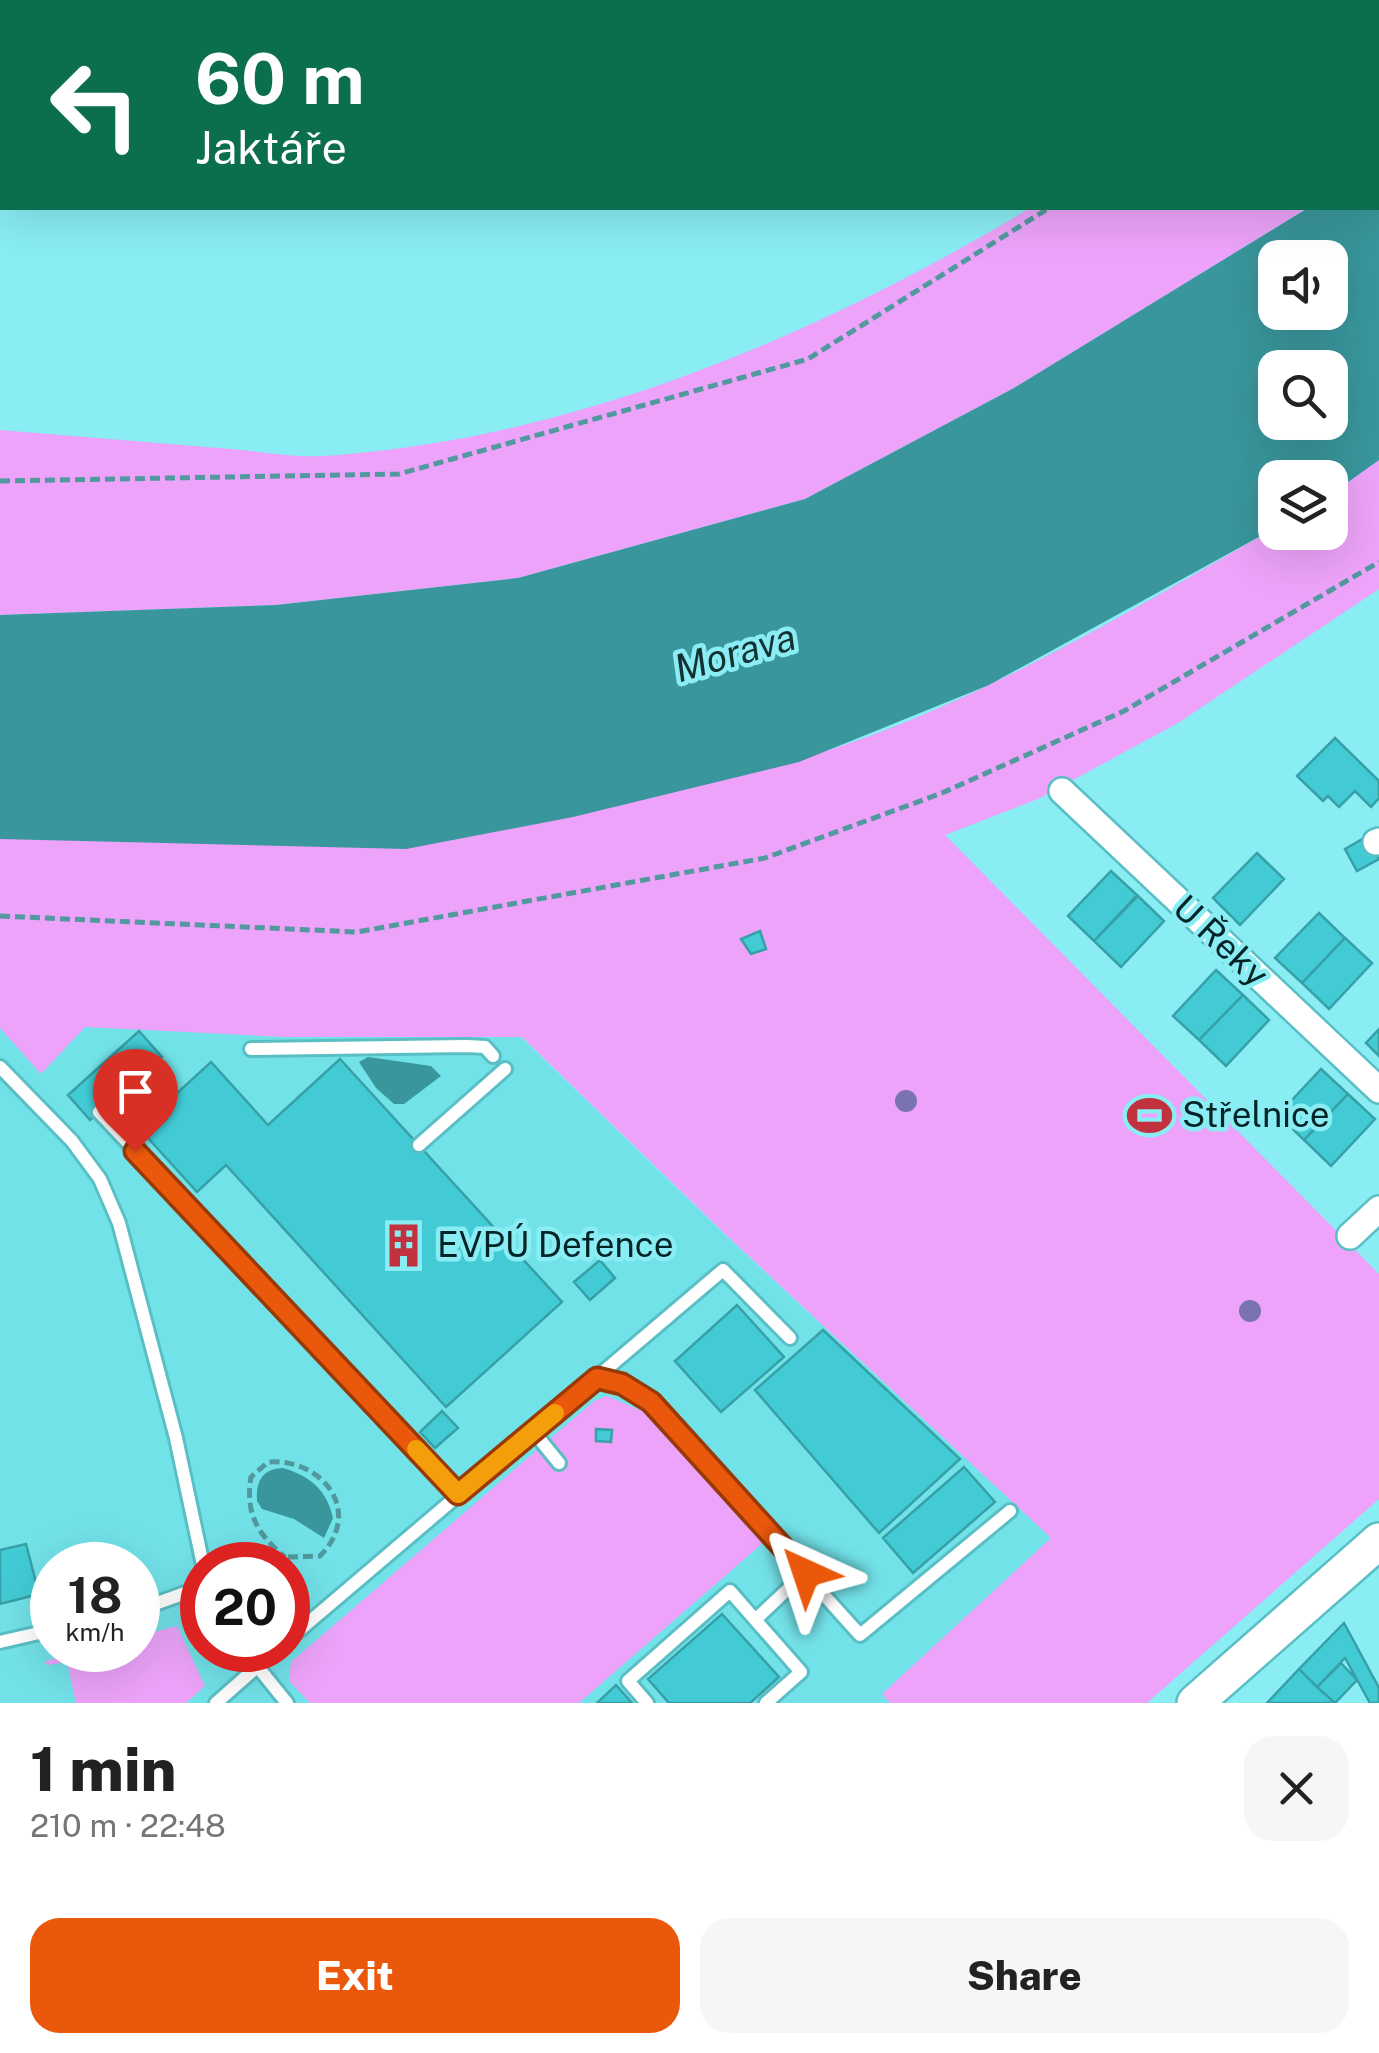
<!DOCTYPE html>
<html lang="en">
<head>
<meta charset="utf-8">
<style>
  :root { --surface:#fff; --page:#f6f6f6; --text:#222; --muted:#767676; --accent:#ea580c }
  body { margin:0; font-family:"Public Sans",sans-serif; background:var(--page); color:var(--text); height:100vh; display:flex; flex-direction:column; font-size:38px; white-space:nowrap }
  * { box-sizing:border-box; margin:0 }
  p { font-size:32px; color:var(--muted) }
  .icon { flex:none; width:55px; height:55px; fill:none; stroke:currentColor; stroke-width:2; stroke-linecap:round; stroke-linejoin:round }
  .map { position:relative; height:1703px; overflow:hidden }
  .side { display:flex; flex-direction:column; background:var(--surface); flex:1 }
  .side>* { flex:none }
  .guide { position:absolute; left:0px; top:0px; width:1380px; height:210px; box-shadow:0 10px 40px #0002; background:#0b6e4f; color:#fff; overflow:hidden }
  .buttons { position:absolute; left:1258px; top:240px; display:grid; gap:20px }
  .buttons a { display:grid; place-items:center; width:90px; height:90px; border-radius:20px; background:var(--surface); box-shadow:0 10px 40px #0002; font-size:50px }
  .speed { position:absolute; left:30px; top:1542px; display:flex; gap:20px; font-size:50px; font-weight:700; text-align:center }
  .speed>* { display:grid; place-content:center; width:130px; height:130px; border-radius:50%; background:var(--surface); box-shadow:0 10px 40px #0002; line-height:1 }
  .speed small { font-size:25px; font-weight:400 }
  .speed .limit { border:15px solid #d22; background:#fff; color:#111 }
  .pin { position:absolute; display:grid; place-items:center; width:85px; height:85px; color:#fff; margin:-102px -42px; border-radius:50% 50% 50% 0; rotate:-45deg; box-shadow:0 0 10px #0007 }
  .pin .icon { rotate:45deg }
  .me { position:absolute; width:110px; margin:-55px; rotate:318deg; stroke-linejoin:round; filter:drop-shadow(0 0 8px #0008) }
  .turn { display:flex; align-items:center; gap:35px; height:210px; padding:0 30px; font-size:45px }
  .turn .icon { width:130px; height:130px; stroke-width:2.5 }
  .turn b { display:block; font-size:70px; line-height:85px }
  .round { display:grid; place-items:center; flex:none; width:105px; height:105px; border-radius:30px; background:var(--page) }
  .overview { display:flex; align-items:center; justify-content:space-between; height:170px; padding:0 30px }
  h1 { font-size:60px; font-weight:800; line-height:75px }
  .cta { display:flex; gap:20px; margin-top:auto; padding:20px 30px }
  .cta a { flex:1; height:115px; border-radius:30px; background:var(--accent); color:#fff; font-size:40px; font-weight:800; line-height:115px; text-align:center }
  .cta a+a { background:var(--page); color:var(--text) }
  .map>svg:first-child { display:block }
  .built { fill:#72e2e9; fill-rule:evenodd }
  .green { fill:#eca3f9 }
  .water { fill:#39969c; fill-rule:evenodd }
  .building { fill:#42cbd4; stroke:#37a0a7; stroke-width:2.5 }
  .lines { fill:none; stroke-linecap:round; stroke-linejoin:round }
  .lane-casing { stroke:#5abfc5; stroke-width:18 }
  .street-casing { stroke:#5abfc5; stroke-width:30 }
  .secondary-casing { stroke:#5abfc5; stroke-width:40 }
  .path { stroke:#51999e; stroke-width:5; stroke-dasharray:10 5; stroke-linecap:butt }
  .lane { stroke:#fff; stroke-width:12 }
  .street { stroke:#fff; stroke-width:25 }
  .secondary { stroke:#fff; stroke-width:35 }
  .tree { fill:#7a73b2 }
  .route-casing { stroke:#983908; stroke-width:25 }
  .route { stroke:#ea580c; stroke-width:18 }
  .slow { stroke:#f59e0b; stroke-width:18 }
  .labels { text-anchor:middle; stroke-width:9; stroke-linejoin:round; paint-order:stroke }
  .street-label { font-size:35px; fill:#032427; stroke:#8aedf4 }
  .poi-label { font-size:35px; fill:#032427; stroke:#8aedf4; text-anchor:start }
  .water-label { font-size:38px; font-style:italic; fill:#143133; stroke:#8aedf4 }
</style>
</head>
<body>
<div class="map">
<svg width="1379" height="1703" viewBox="0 0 1379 1703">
  <rect width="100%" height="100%" fill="#8aedf4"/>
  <path class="built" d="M0,964L465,974L522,1038L724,1234L1051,1538L883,1693L891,1703H0ZM52,1565H138V1650H52ZM202,1565H288V1650H202Z"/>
  <path class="green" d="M1030,208H1308L1014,388L805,499L518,578L276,605L0,615V430C73,436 146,442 218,448C253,450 290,458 324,456C576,439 817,336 1030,208Z
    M1379,460V589L1178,723L1038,799L945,835L1379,1274V1499L1147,1703H890L882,1694L1051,1538L725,1234L522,1037H284L85,1027L41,1074L0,1028V839L732,776C928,735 1103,626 1275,528V532H1330V495Z
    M607,1396L649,1414L764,1542L579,1703H310L289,1681L291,1662L594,1401Z
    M177,1626L205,1686L186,1703H76L67,1662L48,1665L44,1662L79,1650H138V1636Z"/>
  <path class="water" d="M1379,156V460L1330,495V478H1275V528L989,685L799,762L573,817L406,849L0,839V615L276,605L518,578L805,499L1014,388L1308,208H1378ZM1275,258H1330V312H1275ZM1275,368H1330V422H1275Z
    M368,1057L431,1066L441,1076L404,1104H394L376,1088L359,1062Z
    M283,1468C310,1476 327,1490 333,1518L324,1538L294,1519L262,1509L257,1501C256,1481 262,1469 283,1468Z"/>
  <path class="building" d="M1335,738L1379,781V798L1371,807L1355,791L1339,807L1328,796L1323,801L1297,776Z
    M1366,837L1379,859L1357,871L1345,849Z
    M1257,853L1284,879L1240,925L1213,898Z
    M1111,871L1137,895L1094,941L1068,916Z
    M1138,896L1164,921L1121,967L1094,941Z
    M1319,913L1345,938L1302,983L1275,958Z
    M760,931L766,949L751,954L741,939Z
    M1345,938L1372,963L1329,1009L1302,983Z
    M1216,970L1243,995L1199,1040L1173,1016Z
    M1243,995L1269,1020L1226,1066L1199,1040Z
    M1379,1029V1056L1366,1043Z
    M139,1031L162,1057L90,1120L68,1095Z
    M340,1059L562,1302L446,1407L226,1165L197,1192L139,1128L211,1062L268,1125Z
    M1321,1069L1348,1094L1304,1140L1278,1115Z
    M1348,1094L1375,1119L1331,1166L1304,1140Z
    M600,1260L615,1278L590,1300L574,1282Z
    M737,1305L784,1357L721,1412L675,1361Z
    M823,1330L960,1459L879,1533L755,1390Z
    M442,1411L458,1428L435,1448L420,1432Z
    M596,1429L612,1430L611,1442L596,1441Z
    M964,1467L995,1502L913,1573L883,1538Z
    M26,1544L39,1594L0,1604V1550Z
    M722,1614L779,1677L750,1703H669L648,1679Z
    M1344,1623L1379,1688V1703H1370L1345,1658L1317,1687L1299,1669Z
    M1341,1663L1357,1680L1335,1703L1317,1687Z
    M1299,1669L1317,1687L1335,1703H1267Z
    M616,1685L632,1703H597Z"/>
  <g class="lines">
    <defs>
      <path id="lane" d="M251,1049L467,1046L485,1047L493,1056
        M0,1067L72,1141L100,1179L119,1223L176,1438L203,1565
        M99,1112L458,1495
        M419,1145L505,1069
        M597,1378L622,1383L651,1403L860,1635L1010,1511
        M533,1431L559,1463
        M138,1610L202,1587
        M756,1619L805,1573
        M288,1640L723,1270L790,1338
        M0,1642L52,1630
        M244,1650L287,1703
        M216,1703L276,1650
        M647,1703L628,1681L730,1591L801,1672L766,1703"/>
      <path id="street" d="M1062,791L1379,1090
        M1376,842L1379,841
        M1350,1236L1379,1209"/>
      <path id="secondary" d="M1195,1703L1379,1541"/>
    </defs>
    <use href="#lane" class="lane-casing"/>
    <use href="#street" class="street-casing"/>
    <use href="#secondary" class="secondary-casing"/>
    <path class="path" d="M1313,2L1316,0
      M0,481L399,474L808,359L1049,208
      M0,916L357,932L765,858L942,793L1124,711L1379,562
      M276,1565L285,1557L320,1556C364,1512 323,1458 268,1462L251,1477C245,1513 257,1534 285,1557"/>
    <use href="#lane" class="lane"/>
    <use href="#street" class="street"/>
    <use href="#secondary" class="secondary"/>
  </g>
  <g class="tree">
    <circle cx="906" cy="1101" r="11"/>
    <circle cx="1250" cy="1311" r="11"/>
  </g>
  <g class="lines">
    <defs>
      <path id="route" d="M135,1151L458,1494L597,1378L622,1384L651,1402L806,1573"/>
    </defs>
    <use href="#route" class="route-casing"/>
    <use href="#route" class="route"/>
    <path class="slow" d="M416,1449L458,1494L555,1413"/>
  </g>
  <defs>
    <symbol id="stadium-bare" viewBox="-9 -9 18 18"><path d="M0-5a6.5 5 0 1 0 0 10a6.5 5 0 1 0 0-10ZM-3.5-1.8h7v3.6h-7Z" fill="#c2323e" stroke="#8aedf4" stroke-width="2.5" paint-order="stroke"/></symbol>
    <symbol id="building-bare" viewBox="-9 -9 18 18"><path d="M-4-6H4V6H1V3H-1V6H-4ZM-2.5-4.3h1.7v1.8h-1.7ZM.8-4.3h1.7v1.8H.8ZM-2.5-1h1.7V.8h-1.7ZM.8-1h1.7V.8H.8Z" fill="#c2323e" stroke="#8aedf4" stroke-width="2.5" paint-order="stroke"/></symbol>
  </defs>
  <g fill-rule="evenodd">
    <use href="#stadium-bare" x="1118" y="1084" width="63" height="63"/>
    <use href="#building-bare" x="372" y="1214" width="63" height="63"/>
  </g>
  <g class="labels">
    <g class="street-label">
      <text transform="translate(1221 941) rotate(43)" y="12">U Řeky</text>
    </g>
    <g class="poi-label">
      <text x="1182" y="1127">Střelnice</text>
      <text x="437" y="1257">EVPÚ Defence</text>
    </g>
    <g class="water-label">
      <text transform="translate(735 653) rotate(-16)" y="13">Morava</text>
    </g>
  </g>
</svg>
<div class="buttons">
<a><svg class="icon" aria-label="sound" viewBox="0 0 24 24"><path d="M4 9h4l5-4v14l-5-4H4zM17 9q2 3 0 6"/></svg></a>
<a><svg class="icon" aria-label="search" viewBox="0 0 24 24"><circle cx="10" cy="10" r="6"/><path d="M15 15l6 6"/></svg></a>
<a><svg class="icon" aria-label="layers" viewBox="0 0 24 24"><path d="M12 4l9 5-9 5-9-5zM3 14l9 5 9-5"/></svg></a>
</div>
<div class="speed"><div>18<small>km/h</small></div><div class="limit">20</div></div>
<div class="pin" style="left:135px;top:1151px;background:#d93025"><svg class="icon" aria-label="arrive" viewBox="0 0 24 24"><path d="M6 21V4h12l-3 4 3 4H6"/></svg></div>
<svg class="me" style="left:806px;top:1573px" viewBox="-20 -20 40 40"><path d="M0-17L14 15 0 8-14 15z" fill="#ea580c" stroke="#fff" stroke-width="4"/></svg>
<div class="guide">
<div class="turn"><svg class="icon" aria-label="left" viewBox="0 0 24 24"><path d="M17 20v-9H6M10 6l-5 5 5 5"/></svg><div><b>60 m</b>Jaktáře</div></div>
</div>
</div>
<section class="side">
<div class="overview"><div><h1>1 min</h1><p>210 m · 22:48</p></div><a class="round"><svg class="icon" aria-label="close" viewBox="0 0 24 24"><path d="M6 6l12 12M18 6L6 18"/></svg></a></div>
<div class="cta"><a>Exit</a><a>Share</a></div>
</section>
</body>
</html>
